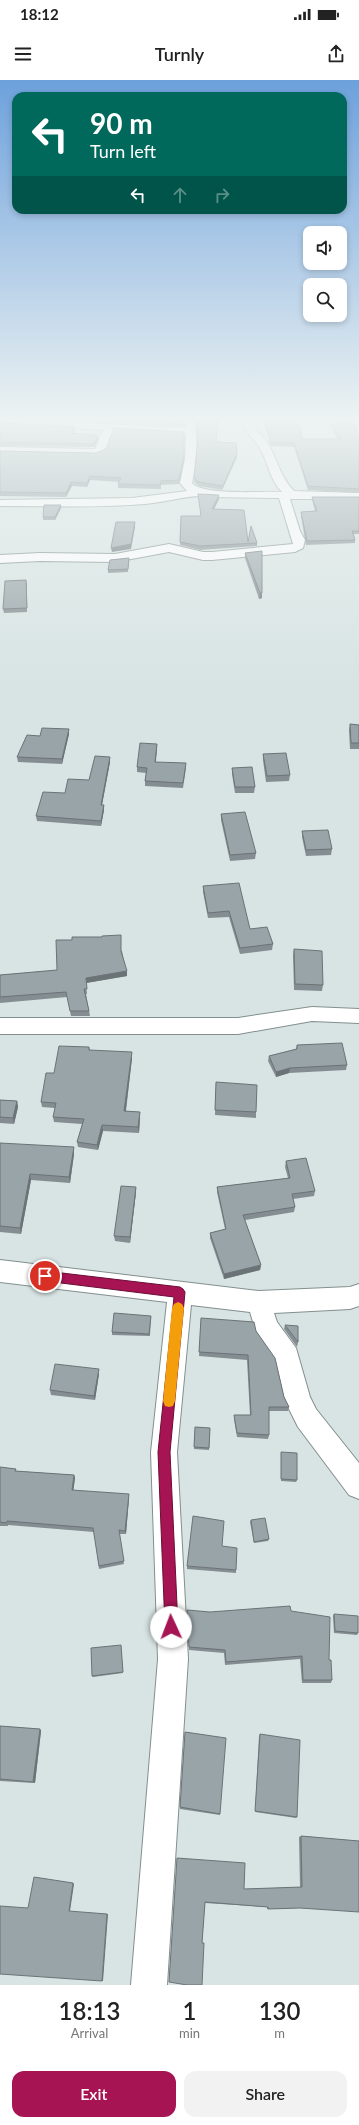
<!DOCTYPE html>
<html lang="en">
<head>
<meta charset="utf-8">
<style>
  :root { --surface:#fff; --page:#f2f2f2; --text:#222; --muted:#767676; --accent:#a61453 }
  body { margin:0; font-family:Lato,sans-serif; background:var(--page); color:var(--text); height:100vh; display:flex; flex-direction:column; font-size:15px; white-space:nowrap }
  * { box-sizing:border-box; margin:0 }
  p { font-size:13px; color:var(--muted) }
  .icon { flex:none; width:22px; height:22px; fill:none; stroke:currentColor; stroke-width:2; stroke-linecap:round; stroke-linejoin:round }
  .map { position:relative; height:1905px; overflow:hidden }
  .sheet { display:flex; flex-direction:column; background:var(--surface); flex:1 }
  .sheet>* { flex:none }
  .top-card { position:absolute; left:12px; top:12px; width:335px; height:122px; border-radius:12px; box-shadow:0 2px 6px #0003; background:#00695c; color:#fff; overflow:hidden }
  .tools { position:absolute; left:303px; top:146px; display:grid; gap:8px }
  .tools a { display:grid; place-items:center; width:44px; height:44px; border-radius:8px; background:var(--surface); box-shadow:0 2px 6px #0003; font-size:20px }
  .pin { position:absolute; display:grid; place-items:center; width:34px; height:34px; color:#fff; margin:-17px; border:2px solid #fff; border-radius:50%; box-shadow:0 1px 4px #0007 }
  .me { position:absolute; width:44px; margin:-22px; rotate:358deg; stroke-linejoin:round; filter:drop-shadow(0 0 3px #0008) }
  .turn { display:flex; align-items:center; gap:14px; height:84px; padding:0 12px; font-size:18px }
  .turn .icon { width:52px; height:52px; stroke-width:2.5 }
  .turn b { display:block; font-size:28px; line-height:34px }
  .lanes { display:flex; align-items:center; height:38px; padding:0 12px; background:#0003; justify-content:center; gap:20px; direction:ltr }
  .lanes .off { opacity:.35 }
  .eta { display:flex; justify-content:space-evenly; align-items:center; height:68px; text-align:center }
  .eta b { font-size:24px; font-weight:600; line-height:28px }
  .cta { display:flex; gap:8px; margin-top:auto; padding:8px 12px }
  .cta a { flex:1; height:46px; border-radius:12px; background:var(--accent); color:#fff; font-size:16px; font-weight:600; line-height:46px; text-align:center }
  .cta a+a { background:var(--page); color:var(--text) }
  .status { display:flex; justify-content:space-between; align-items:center; height:28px; padding:0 20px; background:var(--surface); direction:ltr }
  .status svg { height:11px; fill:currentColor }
  header { display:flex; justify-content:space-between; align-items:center; height:52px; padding:0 12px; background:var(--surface); font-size:18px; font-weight:600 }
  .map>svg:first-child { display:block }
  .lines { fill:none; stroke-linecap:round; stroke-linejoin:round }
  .minor-casing { stroke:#828f8d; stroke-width:2 }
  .minor { fill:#fff; fill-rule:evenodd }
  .wall { fill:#848d91 }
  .shaded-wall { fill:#6b7376 }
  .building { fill:#99a4a9; stroke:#6b7376 }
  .route { fill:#a61453; stroke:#6c0d36 }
  .slow { fill:#f59e0b }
</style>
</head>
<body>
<div class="status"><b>18:12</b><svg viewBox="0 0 49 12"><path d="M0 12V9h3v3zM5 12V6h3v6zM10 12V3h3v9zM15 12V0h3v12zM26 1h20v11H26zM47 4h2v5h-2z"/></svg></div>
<header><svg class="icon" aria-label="menu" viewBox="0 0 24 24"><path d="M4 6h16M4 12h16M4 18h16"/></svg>Turnly<svg class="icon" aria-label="share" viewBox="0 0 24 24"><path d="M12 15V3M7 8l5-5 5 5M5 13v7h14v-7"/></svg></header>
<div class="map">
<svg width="359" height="1905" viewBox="0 0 359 1905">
  <rect width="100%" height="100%" fill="#d7e4e3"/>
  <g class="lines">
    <defs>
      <path id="minor" d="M184,337H194C198,359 197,380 192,403C203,416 263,411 282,412C269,399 268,381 259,367C249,352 247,357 243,337H253C257,357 262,352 270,367C278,382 281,398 294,411L359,413V419H290L300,451L305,460L303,468L295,472L212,480H203L169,472L115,482L40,481L0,483V475L40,473L115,474L169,464L203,472H212L293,464L279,418L211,417C194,413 164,423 145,424C96,428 48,426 0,426V420L132,418L187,411L180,403L185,379L186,354L113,350L105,372L96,375L0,373V367L95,369L103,350L0,345V339L186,348Z
        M312,927L359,929V943L312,941L238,954H0V938H238Z
        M0,1180L259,1211L350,1207L359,1204V1226L350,1229L274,1233L277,1242L296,1268L310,1317L316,1329L359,1383V1419L349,1415L298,1347L285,1321L276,1282L257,1255L250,1232L191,1225L177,1372L188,1579L167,1905H131L158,1579L151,1372L167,1222L0,1202Z"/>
    </defs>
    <use href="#minor" class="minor-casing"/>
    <use href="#minor" class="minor"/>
  </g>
  <path class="wall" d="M0,337H81L79,341Z
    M113,337L184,343V346L113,343Z
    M194,337H219L216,362L237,373V377L222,410L199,406L194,402L198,360Z
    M263,337L298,346L302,359H338L331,347V344L359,358V413L308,410L294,367L271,366L269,362L270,356H268L263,340Z
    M0,343L74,346L75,350L73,353L98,355V359L94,367L0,366Z
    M0,371L184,379L179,404L161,405V409L118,408V404L119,402L90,400L87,407L72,406L66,417L0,416Z
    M198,414L219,419L214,429L248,462L257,463V466L200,470L180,465L181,436H201Z
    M312,417H359V454H354L355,460V463L306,465L301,436V432L315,431L312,420Z
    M61,428L55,440H43V437Z
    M245,473L262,513V518L259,519L245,478Z
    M129,478L128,492L108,493V490Z
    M27,504V532L4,533L3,529Z
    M350,644L359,645V669H350L349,650Z
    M69,654L62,684L18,682L17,677L40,656Z
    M157,664L156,682L186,688L183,708L145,706V701L146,693L137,692V687Z
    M263,674L290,695L289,701L266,702L263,680Z
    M110,677V682L102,725H104V730L101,746L37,741L36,736L65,713L89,700Z
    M232,688L255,707L254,713H235L232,694Z
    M221,734L256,773L255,779L230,781L221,740Z
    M302,751L332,769L331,775L306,776L302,757Z
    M203,806L250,849L273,864L272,870L240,874L229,837L208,838L203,812Z
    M102,857L122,871L127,896L86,903L87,914H86L90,936H71L67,917L0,923V895L57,890L72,860Z
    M294,869L323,905L322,911L294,910L293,875Z
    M297,965L347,985L346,990L289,993L276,997L268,981L269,976L296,969Z
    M89,967L90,970L132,978L126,1031L140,1032V1037L139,1053L103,1051L98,1070L78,1067L77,1062L82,1044L54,1042L53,1037L55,1028L42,1027L41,1022L54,993Z
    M216,1002L256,1032V1038L215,1035Z
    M0,1020L17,1021L18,1027L14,1044L0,1043Z
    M0,1063L74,1074L70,1103L31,1100L21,1154L0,1152Z
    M286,1081L315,1111L314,1116L293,1119L295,1127L294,1132L245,1140L261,1185L260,1190L224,1199L210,1158V1153L225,1149L217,1112V1107L288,1098L285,1087Z
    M136,1107V1112L130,1163L115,1161L114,1156Z
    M151,1236L150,1256L112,1255V1252Z
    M201,1238L256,1251L284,1317L289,1327L288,1331H269V1355L268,1359L237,1357L234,1339V1335H250L247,1280L199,1276Z
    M285,1245L298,1262L297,1267L284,1249Z
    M99,1294L95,1320L51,1315L50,1310Z
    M195,1347L210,1348L209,1370L194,1369Z
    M281,1372L297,1400L296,1402L281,1401Z
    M0,1387L16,1389V1391L74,1395L75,1398L73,1410L129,1418L126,1454H119L124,1484L99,1489L94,1452L8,1445V1446H0Z
    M251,1440L269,1459L268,1461L254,1463L250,1442Z
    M187,1486L236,1490V1493L187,1489Z
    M291,1531L329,1580L332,1600L331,1603H302L300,1579L225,1585L224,1573L189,1570L187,1533L210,1532Z
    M334,1534L358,1553L357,1555L334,1553L333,1536Z
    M121,1565L123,1593L93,1597L92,1596Z
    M0,1646L40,1649L41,1651L35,1703L0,1701Z
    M185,1652L220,1734V1735L180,1729Z
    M260,1654L297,1737L296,1738L255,1732L259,1656Z
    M301,1756L359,1761L299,1828L267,1829V1827L205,1823L202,1863V1905L177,1778L244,1809L300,1807L299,1757Z"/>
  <path class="shaded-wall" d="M74,346L75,350L71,357V353Z
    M184,352V379L179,404V400Z
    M98,355V359L94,367V364Z
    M237,373V377L222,410L223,406Z
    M90,396V400L87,407V403Z
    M71,402L72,406L66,417V413Z
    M219,415V419L212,433V429Z
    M61,425V428L55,440V437Z
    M135,442V447L131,469L112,472L111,468Z
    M26,500L27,504V532V528Z
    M260,513H262V518L259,519Z
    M69,649V654L62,684V679Z
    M157,664V668L155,687V682Z
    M110,677V682L101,730V725Z
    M104,725V730L101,746V741Z
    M127,891V896L86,903V898Z
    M132,972V978L125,1036L124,1031Z
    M290,988L289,993L276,997V992Z
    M17,1021L18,1027L14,1044L13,1038Z
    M140,1032V1037L139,1053L138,1047Z
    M102,1045L103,1051L98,1070L97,1065Z
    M74,1067V1074L70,1103L69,1097Z
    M30,1094L31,1100L21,1154L20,1148Z
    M136,1107V1112L130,1163V1157Z
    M261,1185L260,1190L224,1199V1194Z
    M99,1289V1294L95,1320L94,1316Z
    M74,1395L75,1398L73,1414L72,1410Z
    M129,1414V1418L126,1454L125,1451Z
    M40,1649L41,1651L35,1703L33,1702Z
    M73,1803L74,1804L70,1831H69Z
    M107,1834H108L103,1901H102Z"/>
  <path class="building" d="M113,337H184V343L113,339Z
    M195,337H219L216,362L236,363L237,373L223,406L199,402L194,398L198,358Z
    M263,337H297L298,346H300L302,359H341L331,344L354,342L359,358V409L308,406L294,363L271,362L269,359L270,352L268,353Z
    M0,343L74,346L71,353L98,355L94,364L0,362Z
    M114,348L184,352V375L179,400L160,401L161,405L118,404L121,398L90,396L87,403L71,402L66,413L0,412V371L96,373L106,369Z
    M198,414L219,415L212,429L244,430L248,462L251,446L257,463L200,466L180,462L181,436H201Z
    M312,417H359V451H352L355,460L307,461L301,432L317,431Z
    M44,425H61L55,437H43Z
    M116,442H135L131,464L111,468Z
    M262,471V513H260L245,473Z
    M129,478L128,489L108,490L110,480Z
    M26,500L27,528L3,529L5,501Z
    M350,644L359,645V663H351Z
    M42,648L69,649L62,679L17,677L27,655L40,656Z
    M140,663L157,664L155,682L186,683L183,703L145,701L147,688L137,687Z
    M286,673L290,695L267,696L263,674Z
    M95,676L110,677L101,725H104L101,741L36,736L43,712L65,713L68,699L89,700Z
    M252,687L255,707H235L232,688Z
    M245,732L256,773L230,775L221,734Z
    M328,750L332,769L306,770L302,751Z
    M239,803L250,849L267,847L273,864L240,868L229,831L208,833L203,806Z
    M121,855V871L127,891L86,898L87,909H84L89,931H70L66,912L0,917V895L57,890L56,860H72V857H102V856Z
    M294,869L322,871L323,905L295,904Z
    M342,963L347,985L290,988L276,992L269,976L297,969V965Z
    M59,966L89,967V970L132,972L124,1031L140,1032L138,1047L102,1045L97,1065L77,1062L84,1039L53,1037L56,1023L41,1022L46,993H54Z
    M216,1002L257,1005L256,1032L215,1030Z
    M0,1020L17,1021L13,1038L0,1037Z
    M0,1063L74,1067L69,1097L30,1094L20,1148L0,1146Z
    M306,1078L315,1111L292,1114L295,1127L243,1135L261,1185L224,1194L210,1153L226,1149L217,1107L290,1098L286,1081Z
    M121,1106L136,1107L130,1157L114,1156Z
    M114,1233L151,1236L149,1254L112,1252Z
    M201,1238L254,1242L256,1251L275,1278L284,1317L289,1327H269V1355L237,1353L234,1335H251L248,1275L199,1272Z
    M285,1245L298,1246V1262Z
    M55,1284L99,1289L94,1316L50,1310Z
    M195,1347L210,1348L209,1368L194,1367Z
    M281,1372L297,1373V1400L281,1399Z
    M0,1387L16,1389L15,1391L74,1395L72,1410L129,1414L125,1451L119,1450L124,1481L99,1486L93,1448L7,1441L6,1443L0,1442Z
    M193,1436L224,1441L222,1466L237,1468L236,1490L187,1486Z
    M265,1438L269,1459L254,1462L251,1440Z
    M290,1526L291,1531L330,1537L329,1580H331L332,1600H303L302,1576L226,1582L225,1570L189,1567L187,1530L210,1532Z
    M334,1534L358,1536V1553L335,1551Z
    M121,1565L123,1592L92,1596L91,1568Z
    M0,1646L40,1649L33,1702L0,1699Z
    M185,1652L226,1658L220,1734L180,1727Z
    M260,1654L300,1660L297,1737L255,1731Z
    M301,1756L359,1761V1832L300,1828L268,1829V1827L205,1822L202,1863H204L202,1905H187L169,1902L177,1778L245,1783L244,1809L302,1807Z
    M34,1797L73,1803L69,1831L107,1834L102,1901L0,1894V1826L28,1828Z"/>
  <linearGradient id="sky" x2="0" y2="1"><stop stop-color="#6da1dc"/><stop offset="0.56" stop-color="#edf3f2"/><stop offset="1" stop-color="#edf3f2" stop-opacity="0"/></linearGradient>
  <rect width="359" height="604" fill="url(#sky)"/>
  <path class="route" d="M45,1191L180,1207L183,1209L185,1212L170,1372L178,1547L176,1552L171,1554L166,1552L165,1547L158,1372L174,1217L45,1201L41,1200L39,1196L41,1193Z"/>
  <path class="slow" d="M178,1222L182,1224L184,1228L175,1321L173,1326L169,1327L165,1326L163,1321L172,1228L174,1224Z"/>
</svg>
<div class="tools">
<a><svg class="icon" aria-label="sound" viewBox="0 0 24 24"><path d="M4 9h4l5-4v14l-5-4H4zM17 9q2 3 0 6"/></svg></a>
<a><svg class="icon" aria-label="search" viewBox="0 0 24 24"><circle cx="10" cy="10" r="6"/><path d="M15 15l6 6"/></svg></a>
</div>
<div class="pin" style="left:45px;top:1196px;background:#d93025"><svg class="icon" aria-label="arrive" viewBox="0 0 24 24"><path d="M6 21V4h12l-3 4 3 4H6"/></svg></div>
<svg class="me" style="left:171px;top:1547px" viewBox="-20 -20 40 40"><circle r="19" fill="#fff"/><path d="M0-13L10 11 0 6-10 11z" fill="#a61453"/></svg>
<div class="top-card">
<div class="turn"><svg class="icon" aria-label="left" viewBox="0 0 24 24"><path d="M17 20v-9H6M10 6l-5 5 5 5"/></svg><div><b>90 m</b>Turn left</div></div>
<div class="lanes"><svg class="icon" aria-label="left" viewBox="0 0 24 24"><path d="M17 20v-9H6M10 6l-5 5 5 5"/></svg><svg class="icon off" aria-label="ahead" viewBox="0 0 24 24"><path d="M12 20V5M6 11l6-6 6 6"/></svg><svg class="icon off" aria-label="right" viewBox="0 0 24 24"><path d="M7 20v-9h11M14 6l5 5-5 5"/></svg></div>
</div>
</div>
<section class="sheet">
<div class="eta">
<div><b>18:13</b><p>Arrival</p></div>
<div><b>1</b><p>min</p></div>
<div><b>130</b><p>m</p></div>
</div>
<div class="cta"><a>Exit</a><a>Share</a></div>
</section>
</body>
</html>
